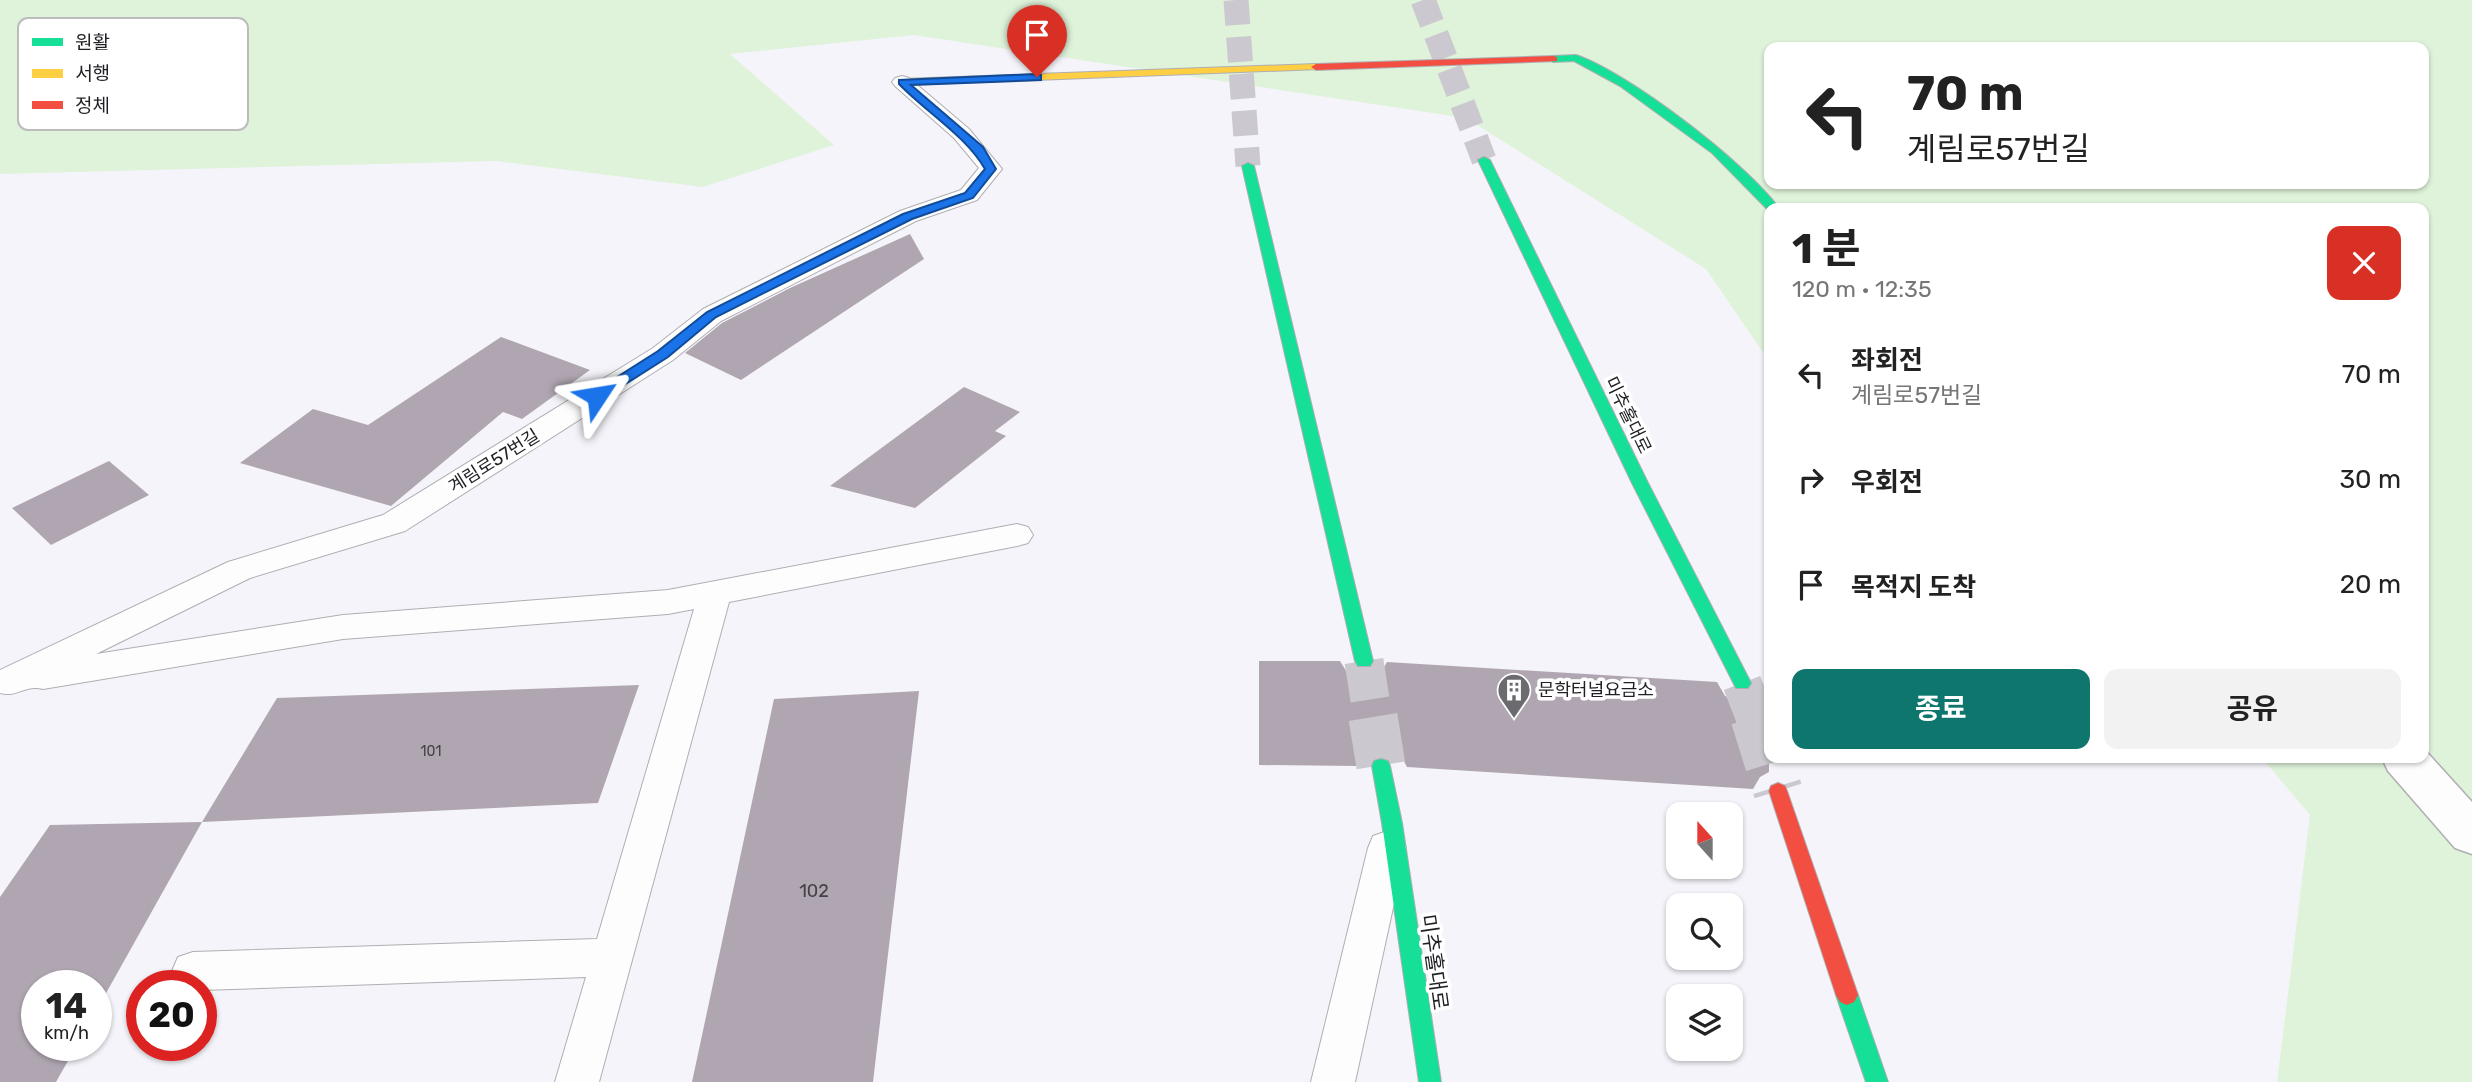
<!DOCTYPE html>
<html lang="ko">
<head>
<meta charset="utf-8">
<style>
  :root { --surface:#fff; --page:#f2f2f2; --text:#222; --muted:#767676; --accent:#0f766e }
  body { margin:0; font-family:Rubik,"Noto Sans KR",sans-serif; background:var(--page); color:var(--text); height:100vh; display:flex; flex-direction:column; font-size:26px; white-space:nowrap }
  * { box-sizing:border-box; margin:0 }
  p { font-size:23px; color:var(--muted) }
  .icon { flex:none; width:38px; height:38px; fill:none; stroke:currentColor; stroke-width:2; stroke-linecap:round; stroke-linejoin:round }
  .map { position:relative; flex:1; overflow:hidden }
  .drawer { position:absolute; left:1764px; top:203px; width:665px; height:560px; display:flex; flex-direction:column; background:var(--surface); border-radius:14px; box-shadow:0 2px 5px #0004 }
  .drawer>* { flex:none }
  .hud { position:absolute; left:1764px; top:42px; width:665px; height:147px; border-radius:14px; box-shadow:0 2px 5px #0004; background:#fff; color:var(--text); overflow:hidden }
  .needle { width:46px; rotate:339deg }
  .fabs { position:absolute; left:1666px; top:802px; display:grid; gap:14px }
  .fabs a { display:grid; place-items:center; width:77px; height:77px; border-radius:14px; background:var(--surface); box-shadow:0 2px 5px #0004; font-size:35px }
  .speed { position:absolute; left:21px; top:970px; display:flex; gap:14px; font-size:35px; font-weight:700; text-align:center }
  .speed>* { display:grid; place-content:center; width:91px; height:91px; border-radius:50%; background:var(--surface); box-shadow:0 2px 5px #0004; line-height:1 }
  .speed small { font-size:18px; font-weight:400 }
  .speed .limit { border:10px solid #d22; background:#fff; color:#111 }
  .pin { position:absolute; display:grid; place-items:center; width:60px; height:60px; color:#fff; margin:-72px -30px; border-radius:50% 50% 50% 0; rotate:-45deg; box-shadow:0 0 7px #0007 }
  .pin .icon { rotate:45deg }
  .me { position:absolute; width:77px; margin:-38px; rotate:57deg; stroke-linejoin:round; filter:drop-shadow(0 0 5px #0008) }
  .turn { display:flex; align-items:center; gap:24px; height:147px; padding:0 28px; font-size:32px }
  .turn .icon { width:91px; height:91px; stroke-width:2.5 }
  .turn b { display:block; font-size:49px; line-height:60px }
  .round { display:grid; place-items:center; flex:none; width:74px; height:74px; border-radius:14px; background:var(--page) }
  .overview { display:flex; align-items:center; justify-content:space-between; height:119px; padding:0 28px }
  h1 { font-size:42px; font-weight:700; line-height:52px }
  .cta { display:flex; gap:14px; margin-top:auto; padding:14px 28px }
  .cta a { flex:1; height:80px; border-radius:14px; background:var(--accent); color:#fff; font-size:28px; font-weight:700; line-height:80px; text-align:center }
  .cta a+a { background:var(--page); color:var(--text) }
  ul { padding:0; list-style:none }
  li { display:flex; align-items:center; gap:21px; height:105px; padding:0 28px }
  li div { flex:1 }
  li b { display:block; font-size:26px }
  li em { font-style:normal }
  .map>svg:first-child { display:block }
  .green { fill:#dff3da; fill-rule:evenodd }
  .building { fill:#b0a6b2 }
  .lines { fill:none; stroke-linecap:round; stroke-linejoin:round }
  .secondary-tunnel-far2 { stroke:#cbc9cf; stroke-width:25; stroke-dasharray:25 12; stroke-linecap:butt }
  .secondary-tunnel-far1 { stroke:#cbc9cf; stroke-width:39; stroke-dasharray:39 19; stroke-linecap:butt }
  .secondary-tunnel { stroke:#cbc9cf; stroke-width:49; stroke-dasharray:49 24; stroke-linecap:butt }
  .lane-casing { stroke:#afaeb2; stroke-width:2 }
  .street-casing { stroke:#afaeb2; stroke-width:3 }
  .fast-casing { stroke:#afaeb2; stroke-width:2 }
  .slow-casing { stroke:#afaeb2; stroke-width:2 }
  .jam-casing { stroke:#afaeb2; stroke-width:2 }
  .lane { fill:#fefdfe; fill-rule:evenodd }
  .street { fill:#fefdfe; fill-rule:evenodd }
  .fast { fill:#16e098; fill-rule:evenodd }
  .slow { fill:#ffcf43; fill-rule:evenodd }
  .jam { fill:#f24e42; fill-rule:evenodd }
  .route { fill:#1a73e8; stroke:#114b97; stroke-width:2 }
  .labels { text-anchor:middle; stroke-width:7; stroke-linejoin:round; paint-order:stroke }
  .number-label { font-size:14px; fill:#454148 }
  .street-label { font-size:18px; fill:#211f24; stroke:#fff }
  .poi-label { font-size:18px; fill:#211f24; stroke:#fff; text-anchor:start }
  .near-number-label { font-size:18px; fill:#454148 }
  .near-street-label { font-size:21px; fill:#211f24; stroke:#fff }
  .key { fill:#fff; stroke:#bcbcbd; stroke-width:2 }
  .key-label { font-size:19px; fill:#211f24 }
</style>
</head>
<body>
<div class="map">
<svg width="2472" height="1082" viewBox="0 0 2472 1082">
  <rect width="100%" height="100%" fill="#f5f4fa"/>
  <path class="green" d="M0,0H2472V1082H2277L2310,815L2262,758H2424V208H1769V361L1706,269L1466,118L914,35L730,54L834,145L703,187L496,161L0,174ZM1769,47H2424V184H1769Z"/>
  <path class="building" d="M910,234L924,259L741,380L685,353L722,323L790,288Z
    M501,337L590,370L522,419L503,412L391,506L240,463L313,409L368,425Z
    M964,387L1020,412L995,431L1006,436L915,508L830,486Z
    M109,461L149,495L51,545L12,508Z
    M1259,661H1340L1348,674L1363,679L1380,674L1387,662L1717,682L1725,696L1741,702L1758,698L1765,684L1764,680L1769,679V772L1760,777L1753,789L1407,767L1399,752L1382,746L1364,750L1356,766L1259,765Z
    M639,685L598,803L202,822L277,698Z
    M919,691L873,1082H692L774,699Z
    M202,822L96,1011V985H37V1045H77L56,1082H0V897L50,825Z"/>
  <g class="lines">
    <path class="secondary-tunnel-far2" d="M1236,0L1248,166
      M1423,0L1484,160"/>
    <path class="secondary-tunnel-far1" d="M1364,661L1373,719
      M1742,683L1756,719"/>
    <path class="secondary-tunnel" d="M1373,717L1381,766
      M1755,717L1778,791"/>
    <defs>
      <path id="lane" d="M902,76L909,78L969,129L1002,169L977,200L916,221L721,321L673,360L405,531L250,578L96,654L343,615L668,590L1017,524L1028,527L1033,535L1028,543L1017,546L729,602L599,1082H555L586,977L201,990V985H178L172,971L178,957L193,952L597,939L694,609L668,614L343,639L43,689C25,684 17,698 0,693V670L228,562L383,515L653,348L703,309L900,211L961,190L979,168L954,138L895,86L892,82L895,78Z
        M1387,831L1401,836L1406,848L1355,1082H1311L1368,848L1373,836Z"/>
      <path id="street" d="M2424,749L2472,802V854L2455,848L2388,771L2382,758H2424Z"/>
      <path id="fast" d="M1576,55C1629,73 1746,163 1779,208H1769V211L1712,153L1620,86L1574,61L1553,62L1548,59L1553,56Z
        M1484,157L1490,160L1648,483L1751,683L1748,688H1736L1632,483L1478,160Z
        M1248,163L1254,166L1373,661L1370,666H1358L1355,661L1242,166Z
        M1381,759L1388,761L1390,766L1402,823L1441,1082H1419L1382,823L1372,766L1374,761Z
        M1847,985L1854,988L1858,995L1888,1082H1866L1836,995L1840,988Z"/>
      <path id="slow" d="M1316,64L1320,65V69L902,85L897,82L902,79Z"/>
      <path id="jam" d="M1553,56L1557,57V61L1316,70L1311,67L1316,64Z
        M1778,783L1785,786L1787,791L1858,995L1854,1002L1847,1005L1840,1002L1836,995L1769,791L1771,786Z"/>
    </defs>
    <use href="#lane" class="lane-casing"/>
    <use href="#street" class="street-casing"/>
    <use href="#fast" class="fast-casing"/>
    <use href="#slow" class="slow-casing"/>
    <use href="#jam" class="jam-casing"/>
    <use href="#lane" class="lane"/>
    <use href="#street" class="street"/>
    <use href="#fast" class="fast"/>
    <use href="#slow" class="slow"/>
    <use href="#jam" class="jam"/>
  </g>
  <path class="route" d="M1037,74L1041,75V80L911,85L983,147L996,169L973,198L912,219L716,317L668,357L602,399H592V393L658,351L707,312L903,214L965,193L985,169C966,136 926,112 899,84V80Z"/>
  <defs>
    <symbol id="building-pin" viewBox="-11 -11 22 30"><path d="M0 17L-7.5 6A9.5 9.5 0 1 1 7.5 6Z" fill="#6b6a6f" stroke="#fff"/><path d="M-4-6H4V6H1V3H-1V6H-4ZM-2.5-4.3h1.7v1.8h-1.7ZM.8-4.3h1.7v1.8H.8ZM-2.5-1h1.7V.8h-1.7ZM.8-1h1.7V.8H.8Z" fill="#fff"/></symbol>
  </defs>
  <g fill-rule="evenodd">
    <use href="#building-pin" x="1495" y="671" width="38" height="52"/>
  </g>
  <g class="labels">
    <g class="number-label">
      <text x="431" y="756">101</text>
    </g>
    <g class="street-label">
      <text transform="translate(1628 415) rotate(64)" y="6">미추홀대로</text>
      <text transform="translate(494 461) rotate(-32)" y="6">계림로57번길</text>
    </g>
    <g class="poi-label">
      <text x="1538" y="696">문학터널요금소</text>
    </g>
    <g class="near-number-label">
      <text x="814" y="897">102</text>
    </g>
    <g class="near-street-label">
      <text transform="translate(1434 962) rotate(82)" y="7">미추홀대로</text>
    </g>
  </g>
  <rect x="18" y="18" width="230" height="112" rx="10" class="key"/>
  <rect x="32" y="38" width="31" height="8" fill="#16e098"/>
  <rect x="32" y="69" width="31" height="9" fill="#ffcf43"/>
  <rect x="32" y="101" width="31" height="8" fill="#f24e42"/>
  <g class="key-label">
    <text x="75" y="49">원활</text>
    <text x="75" y="80">서행</text>
    <text x="75" y="112">정체</text>
  </g>
</svg>
<div class="fabs">
<a><svg class="needle" viewBox="-14 -14 28 28"><path d="M0-13l5 13h-10z" fill="#e53935"/><path d="M0 13l5-13h-10z" fill="#767676"/></svg></a>
<a><svg class="icon" aria-label="search" viewBox="0 0 24 24"><circle cx="10" cy="10" r="6"/><path d="M15 15l6 6"/></svg></a>
<a><svg class="icon" aria-label="layers" viewBox="0 0 24 24"><path d="M12 4l9 5-9 5-9-5zM3 14l9 5 9-5"/></svg></a>
</div>
<div class="speed"><div>14<small>km/h</small></div><div class="limit">20</div></div>
<div class="pin" style="left:1037px;top:77px;background:#d93025"><svg class="icon" aria-label="arrive" viewBox="0 0 24 24"><path d="M6 21V4h12l-3 4 3 4H6"/></svg></div>
<svg class="me" style="left:597px;top:396px" viewBox="-20 -20 40 40"><path d="M0-17L14 15 0 8-14 15z" fill="#1a73e8" stroke="#fff" stroke-width="4"/></svg>
<div class="hud">
<div class="turn"><svg class="icon" aria-label="left" viewBox="0 0 24 24"><path d="M17 20v-9H6M10 6l-5 5 5 5"/></svg><div><b>70 m</b>계림로57번길</div></div>
</div>
<section class="drawer">
<div class="overview"><div><h1>1 분</h1><p>120 m · 12:35</p></div><a class="round" style="background:#d93025;color:#fff"><svg class="icon" aria-label="close" viewBox="0 0 24 24"><path d="M6 6l12 12M18 6L6 18"/></svg></a></div>
<ul>
<li><svg class="icon" aria-label="left" viewBox="0 0 24 24"><path d="M17 20v-9H6M10 6l-5 5 5 5"/></svg><div><b>좌회전</b><p>계림로57번길</p></div><em>70 m</em></li>
<li><svg class="icon" aria-label="right" viewBox="0 0 24 24"><path d="M7 20v-9h11M14 6l5 5-5 5"/></svg><div><b>우회전</b></div><em>30 m</em></li>
<li><svg class="icon" aria-label="arrive" viewBox="0 0 24 24"><path d="M6 21V4h12l-3 4 3 4H6"/></svg><div><b>목적지 도착</b></div><em>20 m</em></li>
</ul>
<div class="cta"><a>종료</a><a>공유</a></div>
</section>
</div>
</body>
</html>
